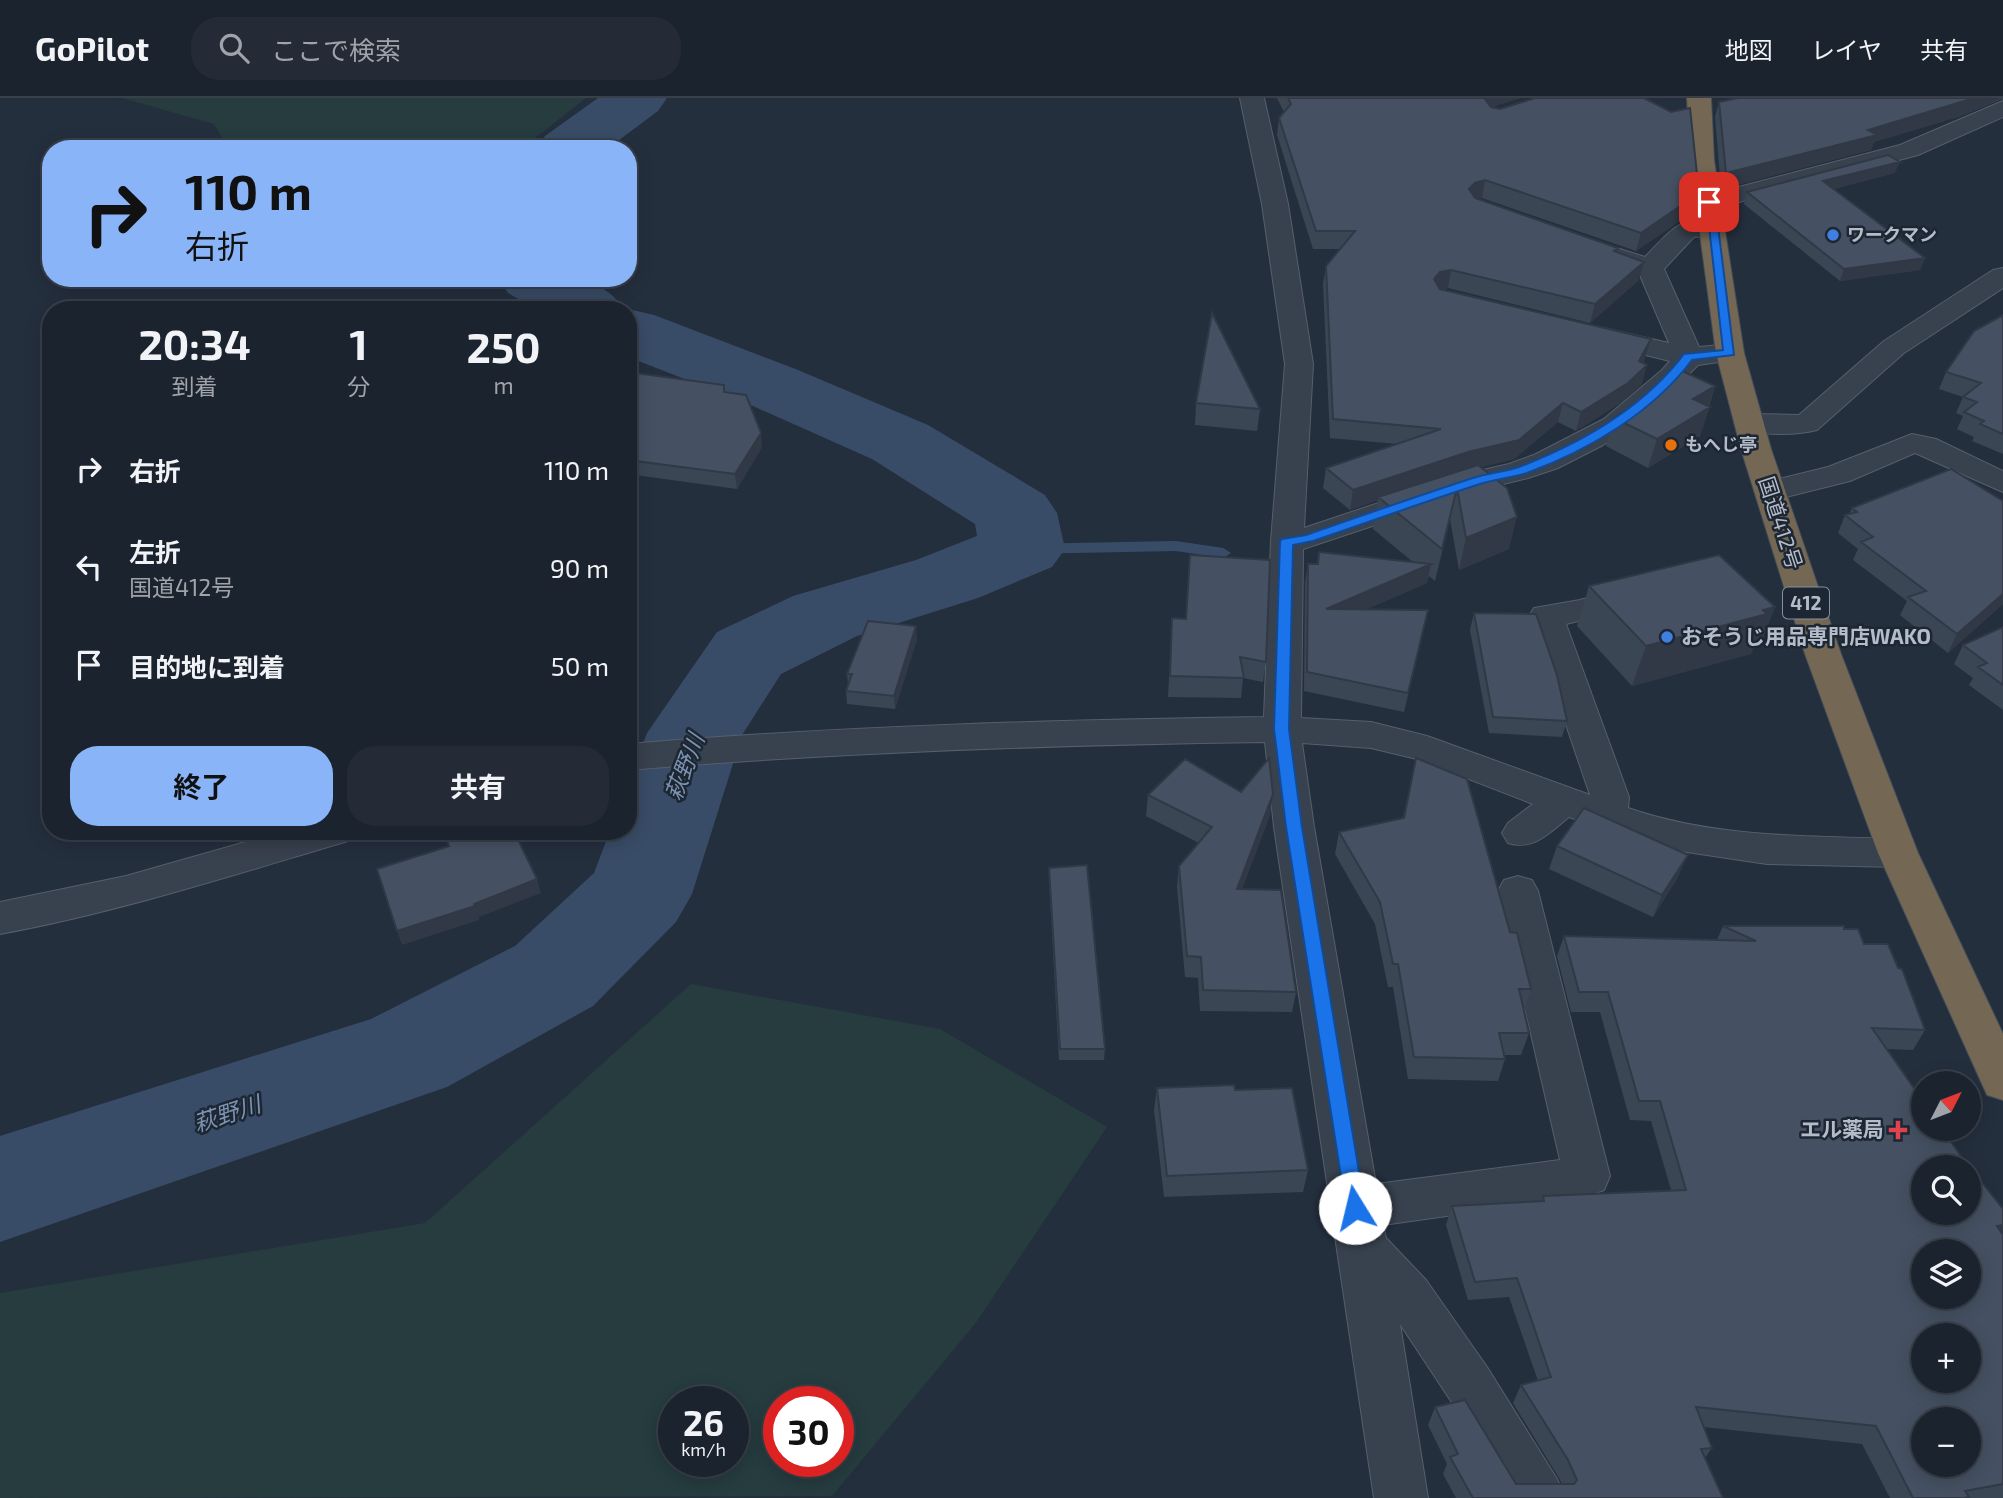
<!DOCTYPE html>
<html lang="ja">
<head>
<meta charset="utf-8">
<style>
  :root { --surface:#1b232e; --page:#242b36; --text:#f1f3f6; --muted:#a0a4aa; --line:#39404a; --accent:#8ab4f8 }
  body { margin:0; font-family:"Exo 2","Noto Sans JP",sans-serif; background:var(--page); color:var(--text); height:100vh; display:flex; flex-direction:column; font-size:26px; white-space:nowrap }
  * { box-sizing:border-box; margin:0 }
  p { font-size:23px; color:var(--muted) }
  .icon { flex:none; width:38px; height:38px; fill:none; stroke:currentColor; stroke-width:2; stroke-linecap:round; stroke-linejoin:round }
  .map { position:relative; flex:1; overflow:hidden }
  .details { position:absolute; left:42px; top:203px; width:595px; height:539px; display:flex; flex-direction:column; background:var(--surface); border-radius:28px; box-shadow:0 4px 18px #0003,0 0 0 2px var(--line) }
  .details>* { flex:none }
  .hud { position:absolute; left:42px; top:42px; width:595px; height:147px; border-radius:28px; box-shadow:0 4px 18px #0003,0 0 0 2px var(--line); background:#8ab4f8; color:#111; overflow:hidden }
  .needle { width:46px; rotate:48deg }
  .tools { position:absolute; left:1911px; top:973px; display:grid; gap:14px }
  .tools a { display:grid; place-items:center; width:70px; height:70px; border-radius:50%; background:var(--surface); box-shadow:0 4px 18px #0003,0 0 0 2px var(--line); font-size:35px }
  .speed { position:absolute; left:658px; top:1288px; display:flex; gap:14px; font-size:35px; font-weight:700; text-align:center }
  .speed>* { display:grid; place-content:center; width:91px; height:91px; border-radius:50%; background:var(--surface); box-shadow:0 4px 18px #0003,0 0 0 2px var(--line); line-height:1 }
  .speed small { font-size:18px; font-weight:400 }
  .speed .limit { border:10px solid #d22; background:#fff; color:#111 }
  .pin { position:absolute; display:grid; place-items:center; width:60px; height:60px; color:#fff; margin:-30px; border-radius:14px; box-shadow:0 4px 10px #0006 }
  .me { position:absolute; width:77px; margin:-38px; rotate:351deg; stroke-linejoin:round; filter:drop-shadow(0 0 5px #0008) }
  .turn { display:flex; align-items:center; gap:24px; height:147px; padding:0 28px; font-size:32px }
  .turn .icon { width:91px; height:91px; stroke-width:2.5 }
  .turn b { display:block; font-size:49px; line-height:60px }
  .eta { display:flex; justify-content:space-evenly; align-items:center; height:119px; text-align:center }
  .eta b { font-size:42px; font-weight:700; line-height:49px }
  .primary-button { display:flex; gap:14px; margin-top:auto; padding:14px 28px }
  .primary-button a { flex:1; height:80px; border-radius:28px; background:var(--accent); color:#111; font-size:28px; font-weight:700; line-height:80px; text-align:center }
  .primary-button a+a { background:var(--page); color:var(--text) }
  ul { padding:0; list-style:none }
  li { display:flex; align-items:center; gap:21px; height:98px; padding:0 28px }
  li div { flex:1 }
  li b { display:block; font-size:26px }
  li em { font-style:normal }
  header { display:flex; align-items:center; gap:42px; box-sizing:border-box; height:98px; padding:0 35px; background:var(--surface); border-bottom:2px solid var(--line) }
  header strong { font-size:33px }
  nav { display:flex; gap:38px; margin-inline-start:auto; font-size:24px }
  .search { width:490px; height:63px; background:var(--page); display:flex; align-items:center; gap:18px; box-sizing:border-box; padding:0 24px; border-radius:28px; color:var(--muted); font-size:26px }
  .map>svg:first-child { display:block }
  .green { fill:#263c3f; fill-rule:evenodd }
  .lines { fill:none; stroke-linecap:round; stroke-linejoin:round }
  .stream { fill:#394c67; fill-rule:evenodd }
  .river { fill:#394c67; fill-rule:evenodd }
  .minor-casing { stroke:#565f6c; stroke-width:2 }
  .highway-casing { stroke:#434c59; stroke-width:2 }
  .minor { fill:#38414e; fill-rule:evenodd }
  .highway { fill:#746855; fill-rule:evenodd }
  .wall { fill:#3b4654 }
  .shaded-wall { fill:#303945 }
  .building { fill:#455162; stroke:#303945; stroke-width:2; fill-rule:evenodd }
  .route { fill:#1a73e8; stroke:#114b97; stroke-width:2 }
  .shop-dot { fill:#3f7fe0; stroke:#1d2633; stroke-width:2.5 }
  .food-dot { fill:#e8710a; stroke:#1d2633; stroke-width:2.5 }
  .health-dot { fill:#e0444e; stroke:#1d2633; stroke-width:2.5 }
  .labels { text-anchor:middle; stroke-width:5; stroke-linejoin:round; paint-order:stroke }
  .far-poi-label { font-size:18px; font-weight:bold; fill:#b4bcc9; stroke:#1d2633; text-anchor:start }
  .shield { fill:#1d2633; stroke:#878f9c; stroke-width:2 }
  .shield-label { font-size:19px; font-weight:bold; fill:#b4bcc9 }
  .street-label { font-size:21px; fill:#b4bcc9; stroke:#1d2633 }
  .poi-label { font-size:21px; font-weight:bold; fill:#b4bcc9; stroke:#1d2633; text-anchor:start }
  .water-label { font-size:23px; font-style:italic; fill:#7c92b1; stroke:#1d2633 }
</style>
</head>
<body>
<header>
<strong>GoPilot</strong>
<div class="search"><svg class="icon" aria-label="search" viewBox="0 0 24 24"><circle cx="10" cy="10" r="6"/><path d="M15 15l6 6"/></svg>ここで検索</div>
<nav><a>地図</a><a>レイヤ</a><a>共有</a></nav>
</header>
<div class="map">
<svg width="2003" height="1400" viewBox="0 0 2003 1400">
  <rect width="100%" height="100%" fill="#242f3e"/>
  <path class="green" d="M122,0H586L521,51H229L214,26Z
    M691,886L940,931L1107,1029L975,1226L832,1398L0,1400V1195L425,1125ZM674,1304H733V1363H674ZM779,1304H838V1363H779Z"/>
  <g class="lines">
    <path class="stream" d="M1176,443L1223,450L1231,455L1223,460L1176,453L1022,456L1014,451L1022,446Z"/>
    <path class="river" d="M598,0H667L658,13L607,51H536L545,38Z
      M498,180C546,180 595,168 625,212H537L508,195Z
      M628,211L654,217L798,272L928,327L1045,397L1057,415L1065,451L1052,469L978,500L857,538L781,576L742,637L692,796L676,824L593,908L447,989L0,1144V1038L371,921L515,848L594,775L610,733H628V685L647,635L717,534L793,498L916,462L977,438L975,426L872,361L744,304L628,259V212H625Z"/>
    <defs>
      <path id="minor" d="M1240,0H1264L1288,106L1313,266L1304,430L1465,376L1509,366L1536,356L1604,321L1662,272L1670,263L1589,243L1585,237L1589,231L1599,229L1669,245L1639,175L1586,157L1582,151L1586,145L1595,143L1645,159C1672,132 1680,115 1722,125L1726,131L1722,137L1694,139L1664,171L1699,249L1730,246L1740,249L1744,255L1740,261L1698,267L1646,319L1603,347L1558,370L1528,380L1487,390L1303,451L1301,620L1371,624L1427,638L1590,697L1529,518L1534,510L1580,502L1631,488L1643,491L1648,499L1643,507L1566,526L1629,699L1628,710C1715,740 1807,738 1898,741L1912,745L1918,755L1912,765L1898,769L1767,766L1660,750L1569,719C1550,734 1534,753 1508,745L1502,735L1508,725L1533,706L1417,661L1371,650L1302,645L1314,729L1376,1086L1560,1062L1498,793L1504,782L1518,778L1532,782L1538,793L1610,1078L1604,1092L1587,1098L1383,1127L1386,1140L1426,1182L1487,1269L1557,1381L1565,1400H1508L1451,1303L1400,1226L1428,1400H1374L1274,729L1265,644C1052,647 840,654 628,672V646C840,628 1052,622 1264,619L1271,443L1285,266L1262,106Z
        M2003,3V19L1918,57L1709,112L1700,109L1696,104L1700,99L1900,47Z
        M2003,170V190L1904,255L1817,332C1794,338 1761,337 1738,331L1734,325L1738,319L1749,316L1799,317L1884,243L1993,172Z
        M1912,336L1936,341L2003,373V394L1915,355L1850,383L1770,403L1759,400L1754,393L1759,386L1828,369Z
        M284,733H353L348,743C233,777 119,814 0,836V804L126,778Z"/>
      <path id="highway" d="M1687,0H1711L1714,62L1744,255L1771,351L1841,556L1918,755L2003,936V1002L1987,997L1878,755L1805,556L1741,351L1716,255L1690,62Z"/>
    </defs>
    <use href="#minor" class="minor-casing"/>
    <use href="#highway" class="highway-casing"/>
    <use href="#minor" class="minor"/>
    <use href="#highway" class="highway"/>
  </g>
  <path class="wall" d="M1277,0H1520L1492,9L1699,95L1694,113L1636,153L1482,100L1477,101L1617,154L1639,182L1590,225L1448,190L1441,192L1645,260L1643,265L1642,286L1622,304L1576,333L1558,324L1514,361L1481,369L1509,451L1459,472L1450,421L1435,483L1429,478L1427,485L1367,511L1428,512L1404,614L1304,593L1305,485L1308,466H1317L1319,454L1413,464L1373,431L1378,402L1350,412L1323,390L1326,370L1397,346L1330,340L1323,186L1326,168L1340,151H1313L1277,37L1279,20L1284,14Z
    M1738,0H2003V2L2002,1L1961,18L1874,44L1871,52L1721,91L1715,19L1719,4Z
    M1895,75L1833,91L1925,160L1920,172L1840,183L1744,106L1747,94Z
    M2003,217V356L1972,343L1974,339L1957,331L1963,318L1956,315L1963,299L1939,291L1946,274Z
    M628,274L724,287L725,294L762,349L737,391L628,376Z
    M1715,288L1700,338L1648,370L1606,348L1614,320Z
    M1196,305L1260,311L1257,333L1195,327Z
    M2003,403V506L1948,555L1900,517L1907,503L1853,462L1858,451L1838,435L1845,417L1849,416L1852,410Z
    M1190,457L1266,564L1263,584L1243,580L1241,600L1168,599L1172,520L1186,521Z
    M1589,488L1775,509L1759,549L1753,551L1751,556L1632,588L1577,528Z
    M1474,515L1567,623L1562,639L1489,635L1470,532Z
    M2003,529V612L1969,587L1973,580L1954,566L1963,547Z
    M917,541L895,611L847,606L846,593L848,587L847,576Z
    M1416,660L1510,834L1531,891L1524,912L1529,935L1521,957H1504L1505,961L1498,983L1408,981L1393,889H1388L1375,826L1335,756L1339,734L1403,720Z
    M1148,697L1270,717L1242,791L1296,894L1292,914L1200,913L1198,880L1185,879L1177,789L1179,768L1199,745L1146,718Z
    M1557,748L1678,779L1653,819L1549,771Z
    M1049,770L1105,951L1104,962H1059L1049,782Z
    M1723,828L1844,831L1864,846L1925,932L1913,952L1887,951L1961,1058L2003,1111V1400H1890L1862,1346L1703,1329L1712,1350L1705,1360L1723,1400H1456L1443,1376L1447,1366L1428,1327L1435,1309L1516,1386H1562L1559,1380L1513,1305L1521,1287L1538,1283L1509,1199L1468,1202L1446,1127L1452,1108L1541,1103L1543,1098L1671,1092L1651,1023L1630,1022L1600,914H1571L1557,858L1564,838L1717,842Z
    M1157,990L1235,992L1308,1072L1303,1094L1164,1099L1154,1012Z"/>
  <path class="shaded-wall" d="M1486,0H1520L1487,10L1481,18Z
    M1974,0H2002L1961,18L1874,44L1871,52L1721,91L1726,75Z
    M1900,64L1895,75L1819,95L1823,83Z
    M1485,82L1482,100L1471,103L1469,91L1475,85Z
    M1699,95L1694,113L1636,153L1641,135Z
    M1925,160L1920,172L1840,183L1844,171Z
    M1644,164L1639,182L1590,225L1595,206Z
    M1451,172L1448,190L1436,192L1434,181L1440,174Z
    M1651,241L1645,260L1635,278L1647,267L1642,286L1622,304L1576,333L1581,314L1639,263Z
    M1715,288L1707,311L1710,309L1700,338L1648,370L1657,341L1693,301Z
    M1563,305L1558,324L1514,361L1464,374L1378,399V402L1350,412L1353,392Z
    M761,335L762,349L737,391L735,376Z
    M1517,419L1509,451L1459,472L1466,440Z
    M1431,466L1427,485L1323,530L1326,511Z
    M2003,496V506L1948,555L1957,536Z
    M1775,509L1759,549L1753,551L1751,556L1632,588L1646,548Z
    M916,528L917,541L895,611L894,598Z
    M1273,696L1270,717L1234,812L1237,791Z
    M1688,757L1678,779L1653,819L1662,797Z
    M537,781L541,795L479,819V822L402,847L397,833L474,806Z
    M2003,1127V1137L1997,1128Z"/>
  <path class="building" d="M1288,0H1486L1485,1L1491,9L1500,11L1535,0H1644L1671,14L1690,10L1699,95L1641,135L1485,82L1475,85L1469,91L1475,100L1618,150L1614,153L1644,164L1595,206L1451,172L1440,174L1434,181L1440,191L1651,241L1639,263L1647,267L1628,285L1581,314L1563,305L1519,342L1468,354L1353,392L1326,370L1441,331L1333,321L1326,168L1355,133H1316L1279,20L1291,6Z
    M1738,0H1974L1868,32L1877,37L1726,75L1719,4Z
    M1888,57L1900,64L1823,83L1925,160L1844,171L1747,94Z
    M1212,215L1260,311L1196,305Z
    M2003,217V336L1980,326L1984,323L1964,314L1977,304L1963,299L1981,285L1946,274L1974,233Z
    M1678,271L1715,288L1693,301L1710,309L1657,341L1614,320L1656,293Z
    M628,274L724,287V294L746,297L761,335L735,376L628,362Z
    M1478,367L1507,390L1517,419L1466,440L1457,390L1442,451L1378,399Z
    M1951,371L2003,403V496L1957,536L1908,499L1926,493L1861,444L1873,439L1845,417L1857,414L1852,410Z
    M1319,454L1431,466L1326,511L1428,512L1408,595L1307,574L1308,466H1318Z
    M1190,457L1270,462L1266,564L1240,559L1244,580L1170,578L1172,520L1186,521Z
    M1719,457L1775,509L1763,512L1767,516L1646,548L1589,488Z
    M1474,515L1536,516L1557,577L1567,623L1493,619Z
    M868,523L916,528L894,598L846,593L852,576H847Z
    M2003,529V587L1978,569L1987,565L1963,547Z
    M1269,660L1273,696L1237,791L1281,792L1296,894L1203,892L1201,859L1187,858L1179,768L1212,729L1148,697L1185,661L1241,694Z
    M1416,660L1467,681L1510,834L1517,835L1531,891H1519L1529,935H1499L1505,961L1414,959L1398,866H1393L1380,804L1339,734L1404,720Z
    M1584,710L1688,757L1662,797L1557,748Z
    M444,733H514L537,781L474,806L475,808L397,833L377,771L449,748Z
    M1087,767L1105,951H1060L1049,770Z
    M1723,828H1844V831H1858L1864,846H1888L1898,870L1902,871L1925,932L1872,930L1923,1003V1031H1942L1961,1058L2003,1111V1127L1997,1128L2003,1137V1386L1965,1393L1969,1399L1964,1400H1913L1876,1328L1696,1309L1712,1350L1701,1351L1723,1400H1473L1450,1359L1458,1356L1435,1309L1465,1302L1516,1386H1574L1577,1382L1568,1362L1521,1287L1551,1279L1517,1180L1475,1184L1452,1108L1544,1103L1543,1098L1686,1092L1660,1003H1639L1608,894H1579L1564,838L1756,843ZM1923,1069H1969V1115H1923ZM1923,1153H1969V1199H1923ZM1923,1237H1969V1283H1923ZM1923,1321H1969V1367H1923Z
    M1234,987L1235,992L1292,990L1308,1072L1167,1078L1157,990Z"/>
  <path class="route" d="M1706,102L1715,104L1734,257L1692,262C1652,315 1589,352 1527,375C1512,380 1495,381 1480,386C1424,404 1369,424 1313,443L1293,447L1289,631L1302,729L1365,1110L1362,1116L1355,1119L1348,1116L1346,1110L1286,729L1274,631L1280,443L1282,441L1306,437C1361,418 1417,398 1473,380C1488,375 1504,374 1519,369C1582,345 1643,310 1684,256L1723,252Z"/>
  <g class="shop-dot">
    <circle cx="1833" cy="137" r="7"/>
    <circle cx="1667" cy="539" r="7"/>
  </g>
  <circle class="food-dot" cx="1671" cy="347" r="7"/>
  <path class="health-dot" d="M1894.5 1021.5h7v7h7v7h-7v7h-7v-7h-7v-7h7z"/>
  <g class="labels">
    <g class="far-poi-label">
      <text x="1847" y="143">ワークマン</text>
      <text x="1685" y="353">もへじ亭</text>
    </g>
    <rect class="shield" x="1783" y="489.5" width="46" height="31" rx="5"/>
    <g class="shield-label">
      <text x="1806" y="512">412</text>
    </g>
    <g class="street-label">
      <text transform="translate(1780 425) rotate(72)" y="7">国道412号</text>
    </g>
    <g class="poi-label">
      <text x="1681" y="546">おそうじ用品専門店WAKO</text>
      <text x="1884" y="1039" text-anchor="end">エル薬局</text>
    </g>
    <g class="water-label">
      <text transform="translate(685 669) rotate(-69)" y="8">萩野川</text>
      <text transform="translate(227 1016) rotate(-18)" y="8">萩野川</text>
    </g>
  </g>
</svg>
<div class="tools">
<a><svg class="needle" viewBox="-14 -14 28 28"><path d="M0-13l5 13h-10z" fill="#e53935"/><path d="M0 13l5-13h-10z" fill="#a0a4aa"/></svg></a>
<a><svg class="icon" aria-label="search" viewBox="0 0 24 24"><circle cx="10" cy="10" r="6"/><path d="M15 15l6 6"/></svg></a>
<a><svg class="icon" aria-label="layers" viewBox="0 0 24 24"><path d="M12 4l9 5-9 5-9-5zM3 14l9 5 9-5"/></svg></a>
<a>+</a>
<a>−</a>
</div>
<div class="speed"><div>26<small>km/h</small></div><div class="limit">30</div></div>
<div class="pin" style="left:1709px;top:104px;background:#d93025"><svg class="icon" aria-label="arrive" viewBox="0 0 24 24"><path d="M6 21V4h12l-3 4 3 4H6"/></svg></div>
<svg class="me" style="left:1355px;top:1110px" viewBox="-20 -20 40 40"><circle r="19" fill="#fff"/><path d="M0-13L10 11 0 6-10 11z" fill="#1a73e8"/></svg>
<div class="hud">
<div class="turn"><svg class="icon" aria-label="right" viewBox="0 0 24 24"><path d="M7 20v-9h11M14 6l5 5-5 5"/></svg><div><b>110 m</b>右折</div></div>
</div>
<section class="details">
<div class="eta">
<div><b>20:34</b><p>到着</p></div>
<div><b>1</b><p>分</p></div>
<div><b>250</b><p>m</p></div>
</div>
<ul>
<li><svg class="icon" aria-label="right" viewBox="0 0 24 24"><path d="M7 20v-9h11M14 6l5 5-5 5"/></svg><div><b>右折</b></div><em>110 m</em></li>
<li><svg class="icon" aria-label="left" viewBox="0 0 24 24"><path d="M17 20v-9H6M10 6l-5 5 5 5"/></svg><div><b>左折</b><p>国道412号</p></div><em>90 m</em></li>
<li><svg class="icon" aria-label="arrive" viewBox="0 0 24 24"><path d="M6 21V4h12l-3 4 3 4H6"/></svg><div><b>目的地に到着</b></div><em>50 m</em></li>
</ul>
<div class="primary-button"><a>終了</a><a>共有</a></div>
</section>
</div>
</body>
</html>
